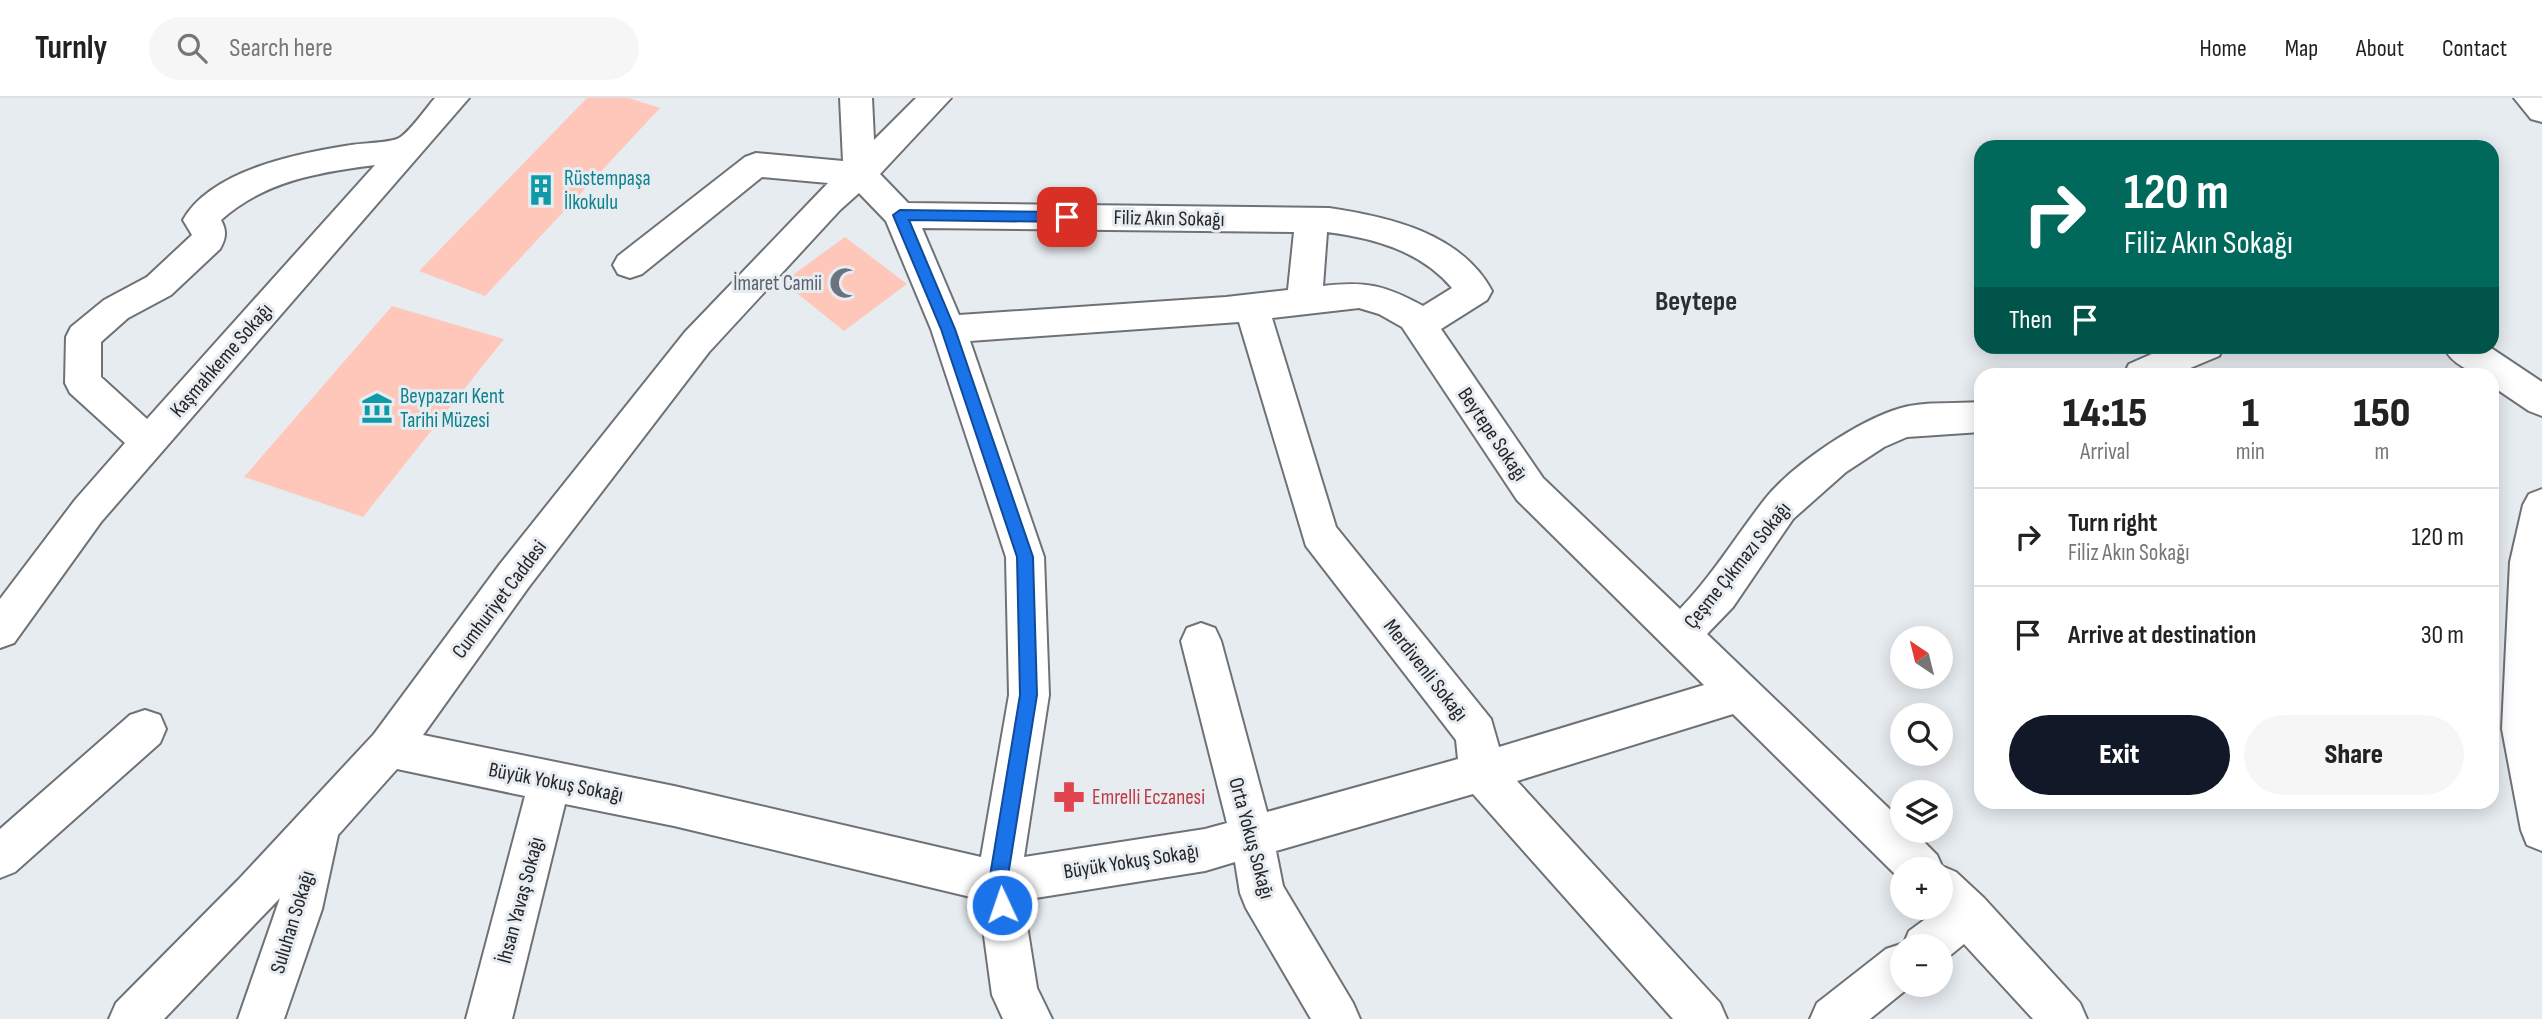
<!DOCTYPE html>
<html lang="en">
<head>
<meta charset="utf-8">
<style>
  :root { --surface:#fff; --page:#f6f6f6; --text:#222; --muted:#767676; --line:#e0e0e0; --accent:#111827 }
  body { margin:0; font-family:"Sofia Sans Condensed",sans-serif; background:var(--page); color:var(--text); height:100vh; display:flex; flex-direction:column; font-size:26px; white-space:nowrap }
  * { box-sizing:border-box; margin:0 }
  p { font-size:23px; color:var(--muted) }
  .icon { flex:none; width:38px; height:38px; fill:none; stroke:currentColor; stroke-width:2; stroke-linecap:round; stroke-linejoin:round }
  .map { position:relative; flex:1; overflow:hidden }
  .sheet { position:absolute; left:1974px; top:270px; width:525px; height:441px; display:flex; flex-direction:column; background:var(--surface); border-radius:21px; box-shadow:0 4px 18px #0003 }
  .sheet>* { flex:none }
  .banner { position:absolute; left:1974px; top:42px; width:525px; height:214px; border-radius:21px; box-shadow:0 4px 18px #0003; background:#00695c; color:#fff; overflow:hidden }
  .needle { width:46px; rotate:325deg }
  .fabs { position:absolute; left:1890px; top:528px; display:grid; gap:14px }
  .fabs a { display:grid; place-items:center; width:63px; height:63px; border-radius:50%; background:var(--surface); box-shadow:0 4px 18px #0003; font-size:35px }
  .pin { position:absolute; display:grid; place-items:center; width:60px; height:60px; color:#fff; margin:-30px; border-radius:14px; box-shadow:0 4px 10px #0006 }
  .me { position:absolute; width:77px; margin:-38px; rotate:357deg; stroke-linejoin:round; filter:drop-shadow(0 0 5px #0008) }
  .turn { display:flex; align-items:center; gap:24px; height:147px; padding:0 35px; font-size:32px }
  .turn .icon { width:91px; height:91px; stroke-width:2.5 }
  .turn b { display:block; font-size:49px; line-height:60px }
  .then { display:flex; align-items:center; height:66px; padding:0 35px; background:#0003; gap:14px; font-size:26px }
  .eta { display:flex; justify-content:space-evenly; align-items:center; height:119px; text-align:center }
  .eta b { font-size:42px; font-weight:800; line-height:49px }
  .primary-button { display:flex; gap:14px; margin-top:auto; padding:14px 35px }
  .primary-button a { flex:1; height:80px; border-radius:42px; background:var(--accent); color:#fff; font-size:28px; font-weight:800; line-height:80px; text-align:center }
  .primary-button a+a { background:var(--page); color:var(--text) }
  ul { padding:0; list-style:none }
  li { display:flex; align-items:center; gap:21px; height:98px; padding:0 35px; border-top:2px solid var(--line) }
  li div { flex:1 }
  li b { display:block; font-size:26px }
  li em { font-style:normal }
  header { display:flex; align-items:center; gap:42px; box-sizing:border-box; height:98px; padding:0 35px; background:var(--surface); border-bottom:2px solid var(--line) }
  header strong { font-size:33px }
  nav { display:flex; gap:38px; margin-inline-start:auto; font-size:24px }
  .search { width:490px; height:63px; background:var(--page); display:flex; align-items:center; gap:18px; box-sizing:border-box; padding:0 24px; border-radius:38px; color:var(--muted); font-size:26px }
  .map>svg:first-child { display:block }
  .building { fill:#ffc7ba }
  .lines { fill:none; stroke-linecap:round; stroke-linejoin:round }
  .minor-casing { stroke:#6e7277; stroke-width:4 }
  .minor { fill:#fff; fill-rule:evenodd }
  .route { fill:#1a73e8; stroke:#114b97; stroke-width:2 }
  .labels { text-anchor:middle; stroke-width:6; stroke-linejoin:round; paint-order:stroke }
  .culture-label { font-size:21px; fill:#0d838f; stroke:#e7ecf1; text-anchor:start }
  .street-label { font-size:21px; fill:#242527; stroke:#e7ecf1 }
  .worship-label { font-size:21px; fill:#5b616d; stroke:#e7ecf1; text-anchor:end }
  .health-label { font-size:21px; fill:#be3a42; stroke:#e7ecf1; text-anchor:start }
  .district-label { font-size:28px; font-weight:bold; fill:#2b2e33; stroke:#e7ecf1 }
</style>
</head>
<body>
<header>
<strong>Turnly</strong>
<div class="search"><svg class="icon" aria-label="search" viewBox="0 0 24 24"><circle cx="10" cy="10" r="6"/><path d="M15 15l6 6"/></svg>Search here</div>
<nav><a>Home</a><a>Map</a><a>About</a><a>Contact</a></nav>
</header>
<div class="map">
<svg width="2542" height="921" viewBox="0 0 2542 921">
  <rect width="100%" height="100%" fill="#e7ecf1"/>
  <path class="building" d="M587,0H629L660,10L485,198L419,173Z
    M845,139L907,186L844,233L783,184Z
    M392,208L504,241L363,419L244,379Z"/>
  <g class="lines">
    <defs>
      <path id="minor" d="M435,0H469L101,424L14,545L0,550V501L75,402L125,345L70,295L65,285L66,239L71,229L104,202L147,179L192,137L183,122C211,72 299,55 351,47C362,45 390,45 399,40C410,34 426,10 435,0ZM375,67L147,321L101,279V244L128,220L171,197L220,151C226,140 227,133 221,122C264,83 320,74 375,67Z
        M840,0H872L874,42L916,0H951L880,76L908,105L1329,110C1389,119 1461,135 1492,193L1487,202L1441,231L1543,380L1680,511C1713,477 1736,438 1765,401C1792,367 1859,322 1901,310C1925,303 1956,306 1981,304V334L1907,339L1884,349L1846,374L1793,421L1733,509L1707,536L1902,723V733H1913L1937,757L1942,768L1956,774L1984,800L2080,905L2087,921H2033L1964,846L1941,865V849H1902V887H1912L1870,921H1810L1817,905L1886,851L1904,845L1909,833L1935,814L1931,810H1941V772H1902V783L1733,616L1517,683L1720,905L1727,921H1673L1473,696L1276,753L1283,788L1353,905L1360,921H1311L1246,810L1240,795L1235,764L1205,773L1023,802L1037,890L1052,921H1003L992,897L979,801L674,728L565,706L512,921H466L525,698L397,671L338,737L322,811L284,921H238L280,800L164,921H109L116,905L239,781L374,636L500,466L685,234L828,85L762,79L642,176L630,180L618,176L613,167L618,158L745,59L756,55L843,63ZM859,95L886,123L931,231L1006,459L1009,597L981,759L674,688L423,637L528,490L709,254L840,112ZM922,130L1294,134L1288,192L1226,199L959,217ZM1327,134C1374,140 1421,153 1452,190L1423,208C1384,187 1366,183 1323,188ZM1359,210L1379,216L1402,229L1517,402L1704,587L1499,649L1491,621L1336,429L1272,220ZM1239,224L1306,448L1456,642L1458,661L1267,714L1221,543L1215,530L1201,525L1187,530L1181,543L1227,725L1205,731L1024,759L1049,597L1044,459L970,243Z
        M2514,0H2542V24L2531,21Z
        M2170,248H2224L2219,258L2176,276H2124L2129,266Z
        M2443,248H2488L2542,284V318L2529,313L2492,288V276C2472,276 2452,267 2443,248Z
        M2542,391V753L2527,747L2521,732L2502,631L2510,464L2523,407L2529,396Z
        M145,612L160,617L166,631L160,645L15,774L0,780V731L130,617Z"/>
    </defs>
    <use href="#minor" class="minor-casing"/>
    <use href="#minor" class="minor"/>
  </g>
  <path class="route" d="M900,112L1067,114L1073,119L1067,124L909,122L955,231L1033,459L1037,597L1007,784L1011,807L1008,813L1002,816L995,813L989,784L1020,597L1017,459L941,231L893,117Z"/>
  <defs>
    <symbol id="building-bare" viewBox="-9 -9 18 18"><path d="M-4-6H4V6H1V3H-1V6H-4ZM-2.5-4.3h1.7v1.8h-1.7ZM.8-4.3h1.7v1.8H.8ZM-2.5-1h1.7V.8h-1.7ZM.8-1h1.7V.8H.8Z" fill="#0f9aa8" stroke="#e7ecf1" stroke-width="2.5" paint-order="stroke"/></symbol>
    <symbol id="mosque-bare" viewBox="-9 -9 18 18"><path d="M3.5-4.9A6 6 0 1 0 3.5 4.9A5 5 0 1 1 3.5-4.9Z" fill="#6b7280" stroke="#e7ecf1" stroke-width="2.5" paint-order="stroke"/></symbol>
    <symbol id="museum-bare" viewBox="-9 -9 18 18"><path d="M0-6L6-3V-2H-6V-3ZM-5-1h2V3h-2ZM-1-1h2V3h-2ZM3-1h2V3H3ZM-6 4H6V6H-6Z" fill="#0f9aa8" stroke="#e7ecf1" stroke-width="2.5" paint-order="stroke"/></symbol>
    <symbol id="pharmacy-bare" viewBox="-9 -9 18 18"><path d="M-2-6h4v4h4v4h-4v4h-4v-4h-4v-4h4Z" fill="#e0444e" stroke="#e7ecf1" stroke-width="2.5" paint-order="stroke"/></symbol>
  </defs>
  <g fill-rule="evenodd">
    <use href="#building-bare" x="519" y="70" width="44" height="44"/>
    <use href="#mosque-bare" x="823" y="163" width="44" height="44"/>
    <use href="#museum-bare" x="355" y="288" width="44" height="44"/>
    <use href="#pharmacy-bare" x="1047" y="677" width="44" height="44"/>
  </g>
  <g class="labels">
    <g class="culture-label">
      <text x="564" y="87">Rüstempaşa<tspan x="564" dy="24">İlkokulu</tspan></text>
      <text x="400" y="305">Beypazarı Kent<tspan x="400" dy="24">Tarihi Müzesi</tspan></text>
    </g>
    <g class="street-label">
      <text transform="translate(1169 120) rotate(1)" y="7">Filiz Akın Sokağı</text>
      <text transform="translate(221 262) rotate(-49)" y="7">Kaşmahkeme Sokağı</text>
      <text transform="translate(1493 336) rotate(56)" y="7">Beytepe Sokağı</text>
      <text transform="translate(1737 467) rotate(-51)" y="7">Çeşme Çıkmazı Sokağı</text>
      <text transform="translate(499 501) rotate(-53)" y="7">Cumhuriyet Caddesi</text>
      <text transform="translate(1426 572) rotate(52)" y="7">Merdivenli Sokağı</text>
      <text transform="translate(556 684) rotate(11)" y="7">Büyük Yokuş Sokağı</text>
      <text transform="translate(1252 740) rotate(75)" y="7">Orta Yokuş Sokağı</text>
      <text transform="translate(1131 763) rotate(-9)" y="7">Büyük Yokuş Sokağı</text>
      <text transform="translate(520 802) rotate(-75)" y="7">İhsan Yavaş Sokağı</text>
      <text transform="translate(292 824) rotate(-73)" y="7">Suluhan Sokağı</text>
    </g>
    <g class="worship-label">
      <text x="822" y="192">İmaret Camii</text>
    </g>
    <g class="health-label">
      <text x="1092" y="706">Emrelli Eczanesi</text>
    </g>
    <g class="district-label">
      <text x="1696" y="212">Beytepe</text>
    </g>
  </g>
</svg>
<div class="fabs">
<a><svg class="needle" viewBox="-14 -14 28 28"><path d="M0-13l5 13h-10z" fill="#e53935"/><path d="M0 13l5-13h-10z" fill="#767676"/></svg></a>
<a><svg class="icon" aria-label="search" viewBox="0 0 24 24"><circle cx="10" cy="10" r="6"/><path d="M15 15l6 6"/></svg></a>
<a><svg class="icon" aria-label="layers" viewBox="0 0 24 24"><path d="M12 4l9 5-9 5-9-5zM3 14l9 5 9-5"/></svg></a>
<a>+</a>
<a>−</a>
</div>
<div class="pin" style="left:1067px;top:119px;background:#d93025"><svg class="icon" aria-label="arrive" viewBox="0 0 24 24"><path d="M6 21V4h12l-3 4 3 4H6"/></svg></div>
<svg class="me" style="left:1002px;top:807px" viewBox="-20 -20 40 40"><circle r="17" fill="#1a73e8" stroke="#fff" stroke-width="3"/><path d="M0-11L8 9 0 5-8 9z" fill="#fff"/></svg>
<div class="banner">
<div class="turn"><svg class="icon" aria-label="right" viewBox="0 0 24 24"><path d="M7 20v-9h11M14 6l5 5-5 5"/></svg><div><b>120 m</b>Filiz Akın Sokağı</div></div>
<div class="then">Then<svg class="icon" aria-label="arrive" viewBox="0 0 24 24"><path d="M6 21V4h12l-3 4 3 4H6"/></svg></div>
</div>
<section class="sheet">
<div class="eta">
<div><b>14:15</b><p>Arrival</p></div>
<div><b>1</b><p>min</p></div>
<div><b>150</b><p>m</p></div>
</div>
<ul>
<li><svg class="icon" aria-label="right" viewBox="0 0 24 24"><path d="M7 20v-9h11M14 6l5 5-5 5"/></svg><div><b>Turn right</b><p>Filiz Akın Sokağı</p></div><em>120 m</em></li>
<li><svg class="icon" aria-label="arrive" viewBox="0 0 24 24"><path d="M6 21V4h12l-3 4 3 4H6"/></svg><div><b>Arrive at destination</b></div><em>30 m</em></li>
</ul>
<div class="primary-button"><a>Exit</a><a>Share</a></div>
</section>
</div>
</body>
</html>
